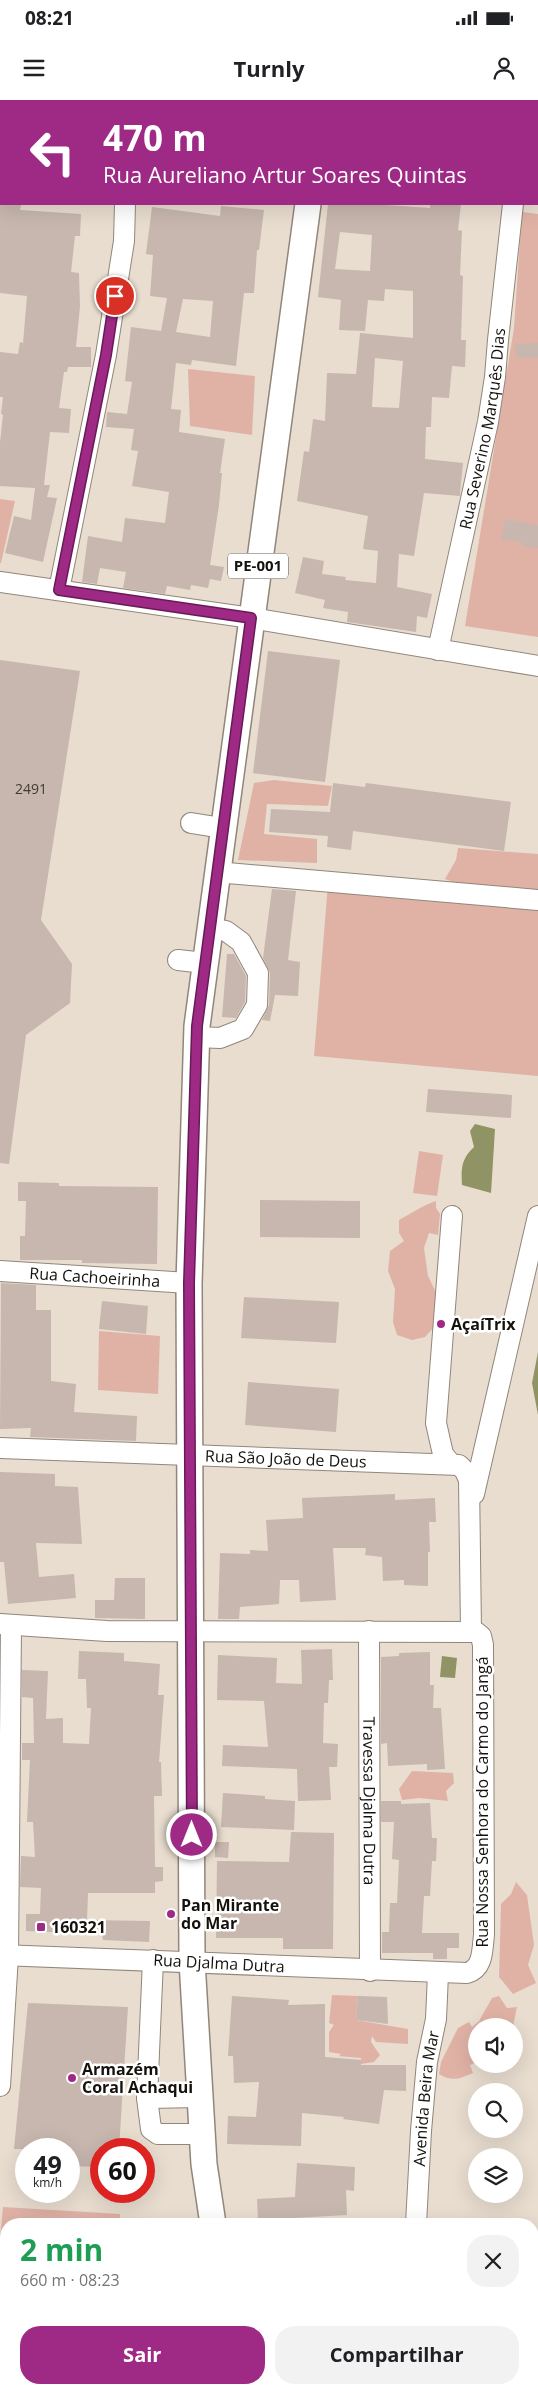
<!DOCTYPE html>
<html lang="pt">
<head>
<meta charset="utf-8">
<style>
  :root { --surface:#fff; --page:#f2f2f2; --text:#202124; --muted:#757577; --accent:#9f2a85 }
  body { margin:0; font-family:"Open Sans",sans-serif; background:var(--page); color:var(--text); height:100vh; display:flex; flex-direction:column; font-size:19px; white-space:nowrap }
  * { box-sizing:border-box; margin:0 }
  p { font-size:16px; color:var(--muted) }
  .icon { flex:none; width:28px; height:28px; fill:none; stroke:currentColor; stroke-width:2; stroke-linecap:round; stroke-linejoin:round }
  .map { position:relative; flex:1; overflow:hidden }
  .panel { position:absolute; left:0px; top:2118px; width:539px; height:176px; display:flex; flex-direction:column; background:var(--surface); border-radius:20px 20px 0 0; box-shadow:0 5px 20px #0002 }
  .panel>* { flex:none }
  .guide { position:absolute; left:0px; top:0px; width:539px; height:105px; box-shadow:0 5px 20px #0002; background:#9f2a85; color:#fff; overflow:hidden }
  .controls { position:absolute; left:468px; top:1918px; display:grid; gap:10px }
  .controls a { display:grid; place-items:center; width:55px; height:55px; border-radius:50%; background:var(--surface); box-shadow:0 5px 20px #0002; font-size:25px }
  .speed { position:absolute; left:15px; top:2038px; display:flex; gap:10px; font-size:25px; font-weight:700; text-align:center }
  .speed>* { display:grid; place-content:center; width:65px; height:65px; border-radius:50%; background:var(--surface); box-shadow:0 5px 20px #0002; line-height:1 }
  .speed small { font-size:12px; font-weight:400 }
  .speed .limit { border:8px solid #d22; background:#fff; color:#111 }
  .pin { position:absolute; display:grid; place-items:center; width:42px; height:42px; color:#fff; margin:-21px; border:2px solid #fff; border-radius:50%; box-shadow:0 1px 5px #0007 }
  .me { position:absolute; width:55px; margin:-28px; rotate:0deg; stroke-linejoin:round; filter:drop-shadow(0 0 4px #0008) }
  .turn { display:flex; align-items:center; gap:18px; height:105px; padding:0 20px; font-size:22px }
  .turn .icon { width:65px; height:65px; stroke-width:2.5 }
  .turn b { display:block; font-size:35px; line-height:42px }
  .round { display:grid; place-items:center; flex:none; width:52px; height:52px; border-radius:20px; background:var(--page) }
  .overview { display:flex; align-items:center; justify-content:space-between; height:85px; padding:0 20px }
  h1 { font-size:30px; font-weight:700; line-height:38px; color:#1e9e55 }
  .action { display:flex; gap:10px; margin-top:auto; padding:10px 20px }
  .action a { flex:1; height:58px; border-radius:20px; background:var(--accent); color:#fff; font-size:20px; font-weight:700; line-height:58px; text-align:center }
  .action a+a { background:var(--page); color:var(--text) }
  .status { display:flex; justify-content:space-between; align-items:center; height:35px; padding:0 25px; background:var(--surface); direction:ltr }
  .status svg { height:14px; fill:currentColor }
  header { display:flex; justify-content:space-between; align-items:center; height:65px; padding:0 20px; background:var(--surface); font-size:22px; font-weight:700 }
  .map>svg:first-child { display:block }
  .green { fill:#e0b2a6 }
  .water { fill:#909364 }
  .building { fill:#c7b7ae; fill-rule:evenodd }
  .lines { fill:none; stroke-linecap:round; stroke-linejoin:round }
  .minor-casing { stroke:#91867a; stroke-width:22 }
  .major-casing { stroke:#91867a; stroke-width:28 }
  .minor { stroke:#fff; stroke-width:20 }
  .major { stroke:#fff; stroke-width:25 }
  .route-casing { stroke:#671b56; stroke-width:12 }
  .route { stroke:#9f2a85; stroke-width:9 }
  .poi-dot { fill:#9f2a85; stroke:#fff; stroke-width:2 }
  .labels { text-anchor:middle; stroke-width:5; stroke-linejoin:round; paint-order:stroke }
  .number-label { font-size:14px; fill:#423b35 }
  .shield { fill:#fff; stroke:#5b5956; stroke-width:1 }
  .shield-label { font-size:15px; font-weight:bold; fill:#15120d }
  .street-label { font-size:16px; fill:#15120d; stroke:#fff }
  .poi-label { font-size:16px; font-weight:bold; fill:#15120d; stroke:#fff; text-anchor:start }
</style>
</head>
<body>
<div class="status"><b>08:21</b><svg viewBox="0 0 49 12"><path d="M0 12V9h3v3zM5 12V6h3v6zM10 12V3h3v9zM15 12V0h3v12zM26 1h20v11H26zM47 4h2v5h-2z"/></svg></div>
<header><svg class="icon" aria-label="menu" viewBox="0 0 24 24"><path d="M4 6h16M4 12h16M4 18h16"/></svg>Turnly<svg class="icon" aria-label="person" viewBox="0 0 24 24"><circle cx="12" cy="8" r="4"/><path d="M4 21q1-7 8-7t8 7"/></svg></header>
<div class="map">
<svg width="538" height="2293" viewBox="0 0 538 2293">
  <rect width="100%" height="100%" fill="#e8ddcf"/>
  <path class="green" d="M522,112L538,114V537L465,526L514,228Z
    M188,269L255,276L252,335L190,326Z
    M0,399L15,401L1,463H0Z
    M274,680L332,686L328,706L267,704L264,734L317,739V763L238,760L254,683Z
    M458,748L538,754V793L464,786L445,779L456,760Z
    M328,784L538,810V976L314,956Z
    M419,1051L443,1055L437,1096L413,1093Z
    M436,1101V1108L440,1114L438,1135L429,1133L424,1148L428,1176L441,1203L436,1225L425,1237L412,1240L397,1235L393,1222L395,1189L388,1171L390,1151L404,1141L399,1133V1120C412,1113 423,1105 436,1101Z
    M99,1231L160,1236L158,1294L98,1290Z
    M412,1671L453,1673L454,1683L446,1691L448,1701L419,1698L402,1700L399,1689Z
    M516,1782L527,1795L534,1845L528,1865L536,1883L513,1894L499,1877L501,1804L511,1794Z
    M332,1895L358,1896L356,1920L408,1929V1944L376,1942L372,1936L371,1942L380,1955L374,1962L361,1964V1958L339,1956L341,1954L329,1952V1932L334,1925L329,1923Z
    M499,1896L507,1908L517,1907L513,1926H476V1957L473,1964L470,1965L473,1973C459,1979 452,1982 439,1974L441,1962L458,1928L469,1922L472,1927L479,1921L492,1898Z
    M3,2107L120,2114V2124H6V2288H115L114,2293H0V2140Z"/>
  <path class="water" d="M475,1024L495,1029L491,1093L462,1085C461,1069 461,1059 474,1047L470,1031Z
    M538,1252V1315L532,1283Z
    M442,1556L457,1558L455,1578L440,1577Z"/>
  <path class="building" d="M0,104H21L20,110L81,114L80,136H75L71,172L79,173L80,206L76,247H91V267H68L67,272H64L59,308L71,309L69,333L50,332L44,385H50L47,397L57,398L43,462L5,453L14,416L31,420L35,388L0,386V342L3,315L1,314L3,297H0V252L18,254L20,242L23,243L27,196L0,193Z
    M328,104H371L430,108V104H461L458,130L462,131L460,175L463,176L461,240H466L465,267L452,266L449,298L432,297L431,327H426L425,359L463,363L460,393V396L424,393L414,456L399,454L397,487L432,494L427,518L417,516L416,532L347,522L348,512L323,508L325,500L295,493L303,457L324,461L322,474L346,477L345,480L376,483L378,451L363,449L368,416L297,401L304,351L309,352L313,319L325,321L327,273L356,274L360,233L413,238V191L385,189L384,201L368,200L365,231L339,230L341,200L318,197ZM340,132L372,135L370,171L335,169ZM375,258L403,261L399,308L372,307Z
    M221,106L264,110L259,150H257L254,193H244L236,266L192,260L191,265L176,263L171,309L181,310L179,332L225,339L220,373H222L219,405L210,465L224,467L221,481L210,479L208,488L191,485L190,490L167,486L165,494L123,488L126,472L100,468L97,484L82,482L88,436L122,442L125,418L165,423L169,392L132,386L138,351L131,350L134,329L106,327L107,312L127,314L132,282L125,281L131,227L161,231L167,198L150,196L153,155L146,154L152,107L220,116ZM183,199L213,201L210,237L176,232Z
    M538,243V258H516L515,244Z
    M505,419L538,425V448L522,446V442L502,440Z
    M268,551L340,560L325,682L253,673Z
    M0,560L80,571L41,820L72,864L70,903L26,935L9,1064L0,1063Z
    M333,683L365,687L366,683L511,702L504,751L353,731L351,750L327,747L328,736L269,732L271,709L330,712Z
    M272,789L296,791L288,860L300,862L298,896L275,895L270,921L262,920L269,905L270,873L263,858Z
    M227,854H234L246,876L245,902L236,918L222,917Z
    M428,989L512,995L511,1018L426,1012Z
    M18,1082L59,1083V1086L158,1087L157,1164L82,1163V1160H20V1136H25L26,1101H18Z
    M260,1100L360,1101V1138L260,1137Z
    M1,1183L36,1185V1210H51V1281L76,1284L74,1312L137,1316L136,1341L30,1337L31,1328L0,1329Z
    M244,1197L339,1202L336,1243L241,1238Z
    M102,1201L148,1206L146,1234L99,1229Z
    M248,1282L339,1289L336,1332L245,1325Z
    M0,1372L55,1374V1386L78,1387L82,1444L36,1443L39,1477L74,1474L76,1498L8,1504L4,1462H0Z
    M395,1394V1400L435,1398L436,1422H429L430,1452H428V1486L404,1485V1480L383,1481L382,1457L365,1455L366,1448H333L336,1500L300,1502L299,1480H280L279,1504L240,1507L239,1519H218L220,1453L250,1454V1450L268,1451L266,1420L303,1418L302,1398Z
    M115,1478H145V1519L95,1518V1500H114Z
    M332,1549L333,1580H329L328,1603H324L323,1643L338,1644L337,1667H329L331,1700L298,1701L297,1669L222,1666L223,1645L268,1647L264,1601L217,1600L218,1555L277,1558L276,1583L302,1584L301,1550Z
    M79,1551L124,1553V1561L160,1564L158,1595H164L159,1662H161L162,1696H154L155,1767H163V1781L155,1782V1793H88L87,1820L150,1821L149,1842L103,1840L102,1834L26,1831V1814H40L41,1788L20,1787L21,1756L35,1757L33,1722H27L30,1660H22V1643H34L33,1598L22,1597V1570L48,1571L46,1619L63,1618V1643L89,1644L91,1608H87L86,1579H78Z
    M430,1552V1585H434L433,1608H441L445,1669L427,1670V1664L388,1666L387,1643L381,1644V1557L399,1556V1553Z
    M223,1693L265,1696V1699L295,1701L294,1730L221,1727Z
    M381,1701H401V1704L430,1703L432,1738H437L436,1761H432L430,1796H424L422,1833H459V1848H447V1859H433V1853H382V1832H389L390,1803H397L399,1760L392,1759L394,1722H381Z
    M291,1732L334,1733L333,1849H283V1838H216L217,1761L289,1762Z
    M215,1742H229L228,1758L215,1757Z
    M232,1896L289,1900L288,1905L325,1904V1957L361,1960V1965H406V1991L384,1990L379,2024L343,2019L344,2017L302,2013L301,2046L227,2044L228,2016L256,2017L259,1982L234,1983L233,1956H228Z
    M358,1896L387,1897L388,1924L356,1920Z
    M28,1903L128,1907L119,2049H101V2067L69,2066V2049H14Z
    M297,2063L355,2067L354,2091L346,2090L347,2115L258,2120L257,2099L295,2097Z"/>
  <g class="lines">
    <defs>
      <g id="minor">
        <path d="M123,0V1"/>
        <path d="M138,0L146,1"/>
        <path d="M526,1V0"/>
        <path d="M0,482L251,518L538,566"/>
        <path d="M59,490L106,255L124,141L125,104"/>
        <path id="s1" d="M438,550L488,322L495,277L498,240L513,104"/>
        <path d="M191,723L222,728"/>
        <path d="M216,772L538,800"/>
        <path d="M178,860L205,863"/>
        <path d="M197,937L220,938L243,929L257,905L258,873L241,842L226,831L209,828"/>
        <path id="s2" d="M0,1171L189,1183"/>
        <path id="s3" d="M0,1348L459,1365L465,1371L469,1380L471,1531"/>
        <path d="M451,1364L443,1354L436,1323L452,1116"/>
        <path d="M474,1394L538,1116"/>
        <path d="M0,1524L107,1531L476,1532L481,1536L483,1545L484,1835C482,1849 484,1868 467,1873L0,1855"/>
        <path id="s4" d="M369,1531L370,1871"/>
        <path d="M153,1860L147,1998L200,1997"/>
        <path d="M0,1986L8,1856L11,1525"/>
        <path d="M147,1998L151,2029L158,2034H202"/>
        <path id="s5" d="M416,2124L421,2031L427,1962L436,1919L438,1874"/>
        <path d="M430,2288V2293"/>
      </g>
      <path id="major" d="M322,1V0
        M213,2124L204,2064L192,1861L189,1183L197,926L308,104
        M230,2288L231,2293"/>
    </defs>
    <use href="#minor" class="minor-casing"/>
    <use href="#major" class="major-casing"/>
    <use href="#minor" class="minor"/>
    <use href="#major" class="major"/>
  </g>
  <g class="lines">
    <defs>
      <path id="route" d="M115,196L106,255L59,490L251,518L197,926L189,1183L192,1735"/>
    </defs>
    <use href="#route" class="route-casing"/>
    <use href="#route" class="route"/>
  </g>
  <g class="poi-dot">
    <circle cx="441" cy="1224" r="5"/>
    <circle cx="171" cy="1814" r="5"/>
    <rect x="36" y="1822" width="10" height="10" rx="2.5"/>
    <circle cx="72" cy="1978" r="5"/>
  </g>
  <g class="labels">
    <g class="number-label">
      <text x="31" y="694">2491</text>
    </g>
    <rect class="shield" x="228" y="453.5" width="60" height="25" rx="4"/>
    <g class="shield-label">
      <text x="258" y="471">PE-001</text>
    </g>
    <g class="street-label">
      <text dy="6" stroke="none"><textPath href="#s1" startOffset="226">Rua Severino Marquês Dias</textPath></text>
      <text dy="6" stroke="none"><textPath href="#s2" startOffset="95">Rua Cachoeirinha</textPath></text>
      <text dy="6" stroke="none"><textPath href="#s3" startOffset="286">Rua São João de Deus</textPath></text>
      <text dy="6" stroke="none"><textPath href="#s4" startOffset="170">Travessa Djalma Dutra</textPath></text>
      <text transform="translate(482 1702) rotate(-90)" y="6">Rua Nossa Senhora do Carmo do Jangá</text>
      <text transform="translate(219 1863) rotate(3)" y="6">Rua Djalma Dutra</text>
      <text dy="6" stroke="none"><textPath href="#s5" startOffset="126">Avenida Beira Mar</textPath></text>
    </g>
    <g class="poi-label">
      <text x="451" y="1230">AçaíTrix</text>
      <text x="181" y="1811">Pan Mirante<tspan x="181" dy="18">do Mar</tspan></text>
      <text x="51" y="1833">160321</text>
      <text x="82" y="1975">Armazém<tspan x="82" dy="18">Coral Achaqui</tspan></text>
    </g>
  </g>
</svg>
<div class="controls">
<a><svg class="icon" aria-label="sound" viewBox="0 0 24 24"><path d="M4 9h4l5-4v14l-5-4H4zM17 9q2 3 0 6"/></svg></a>
<a><svg class="icon" aria-label="search" viewBox="0 0 24 24"><circle cx="10" cy="10" r="6"/><path d="M15 15l6 6"/></svg></a>
<a><svg class="icon" aria-label="layers" viewBox="0 0 24 24"><path d="M12 4l9 5-9 5-9-5zM3 14l9 5 9-5"/></svg></a>
</div>
<div class="speed"><div>49<small>km/h</small></div><div class="limit">60</div></div>
<div class="pin" style="left:115px;top:196px;background:#d93025"><svg class="icon" aria-label="arrive" viewBox="0 0 24 24"><path d="M6 21V4h12l-3 4 3 4H6"/></svg></div>
<svg class="me" style="left:192px;top:1735px" viewBox="-20 -20 40 40"><circle r="17" fill="#9f2a85" stroke="#fff" stroke-width="3"/><path d="M0-11L8 9 0 5-8 9z" fill="#fff"/></svg>
<div class="guide">
<div class="turn"><svg class="icon" aria-label="left" viewBox="0 0 24 24"><path d="M17 20v-9H6M10 6l-5 5 5 5"/></svg><div><b>470 m</b>Rua Aureliano Artur Soares Quintas</div></div>
</div>
<section class="panel">
<div class="overview"><div><h1>2 min</h1><p>660 m · 08:23</p></div><a class="round"><svg class="icon" aria-label="close" viewBox="0 0 24 24"><path d="M6 6l12 12M18 6L6 18"/></svg></a></div>
<div class="action"><a>Sair</a><a>Compartilhar</a></div>
</section>
</div>
</body>
</html>
